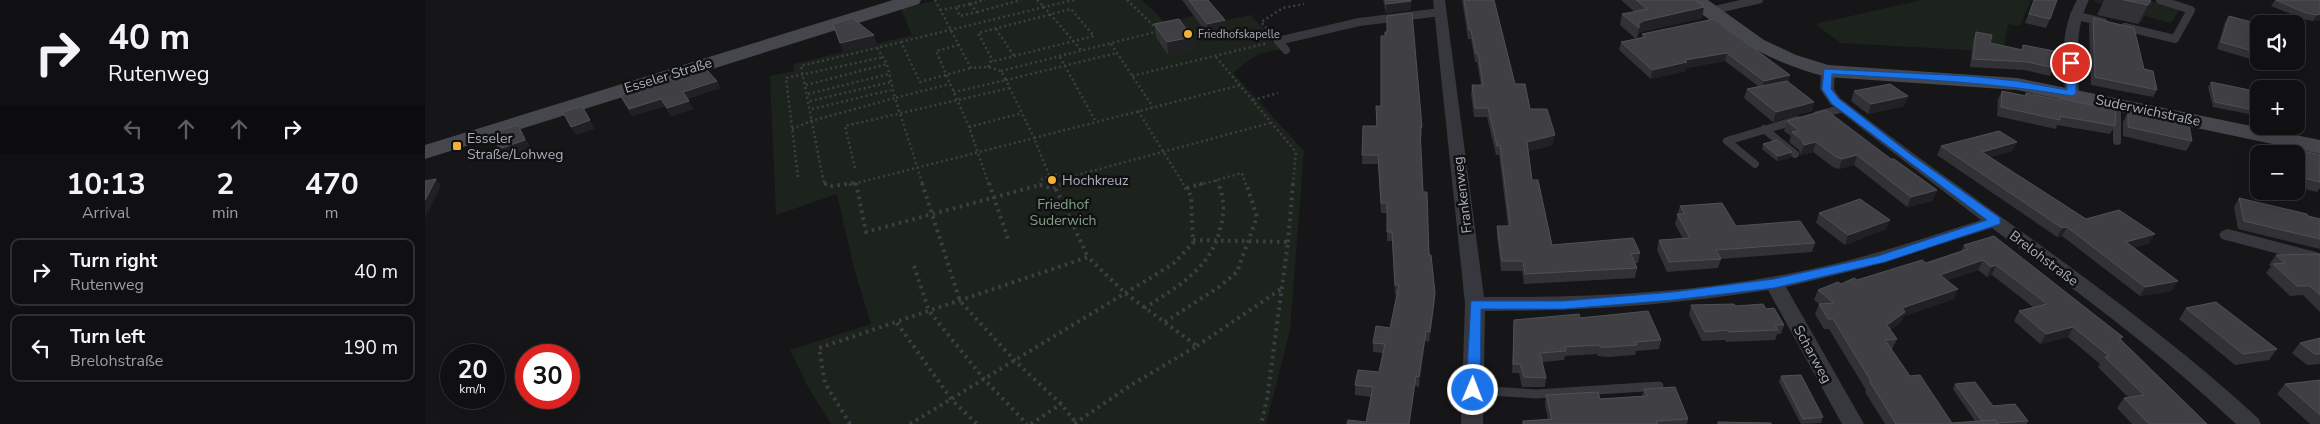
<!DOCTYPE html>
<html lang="en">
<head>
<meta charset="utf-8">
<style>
  :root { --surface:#101012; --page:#1e1e20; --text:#f1f3f6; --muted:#9c9d9f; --line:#303032 }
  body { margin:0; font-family:"Nunito Sans",sans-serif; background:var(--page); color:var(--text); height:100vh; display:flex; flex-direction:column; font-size:19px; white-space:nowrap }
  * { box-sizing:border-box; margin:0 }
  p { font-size:16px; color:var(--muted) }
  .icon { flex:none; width:28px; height:28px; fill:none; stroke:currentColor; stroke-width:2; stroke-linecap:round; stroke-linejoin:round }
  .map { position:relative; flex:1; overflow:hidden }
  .side { display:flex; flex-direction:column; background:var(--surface); width:425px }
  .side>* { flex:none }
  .top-card { background:#101012; color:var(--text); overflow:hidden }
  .tools { position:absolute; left:1825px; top:15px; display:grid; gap:10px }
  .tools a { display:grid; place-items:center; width:55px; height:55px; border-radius:10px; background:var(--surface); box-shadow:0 5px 20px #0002,0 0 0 1px var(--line); font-size:25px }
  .speed { position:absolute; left:15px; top:344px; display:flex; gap:10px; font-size:25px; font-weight:700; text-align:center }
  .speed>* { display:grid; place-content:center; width:65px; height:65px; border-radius:50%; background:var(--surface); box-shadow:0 5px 20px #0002,0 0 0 1px var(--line); line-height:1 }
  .speed small { font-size:12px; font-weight:400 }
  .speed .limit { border:8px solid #d22; background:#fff; color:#111 }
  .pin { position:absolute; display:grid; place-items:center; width:42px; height:42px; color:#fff; margin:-21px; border:2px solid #fff; border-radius:50%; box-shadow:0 1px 5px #0007 }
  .me { position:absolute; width:55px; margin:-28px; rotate:1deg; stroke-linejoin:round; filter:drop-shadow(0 0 4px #0008) }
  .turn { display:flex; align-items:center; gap:18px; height:105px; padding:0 25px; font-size:22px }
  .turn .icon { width:65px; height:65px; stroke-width:2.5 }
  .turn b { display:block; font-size:35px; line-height:42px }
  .lanes { display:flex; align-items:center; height:48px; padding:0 25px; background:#0003; justify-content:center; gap:25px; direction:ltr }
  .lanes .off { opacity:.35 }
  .eta { display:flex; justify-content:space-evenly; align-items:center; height:85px; text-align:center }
  .eta b { font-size:30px; font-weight:700; line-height:35px }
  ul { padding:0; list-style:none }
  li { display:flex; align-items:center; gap:15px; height:68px; margin:0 10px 8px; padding:0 15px; border:2px solid var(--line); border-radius:10px }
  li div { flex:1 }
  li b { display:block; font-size:19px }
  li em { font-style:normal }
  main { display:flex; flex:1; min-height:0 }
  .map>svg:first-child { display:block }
  .green { fill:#1c231d }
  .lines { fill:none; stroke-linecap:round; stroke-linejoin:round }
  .path-far1 { stroke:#3d3f44; stroke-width:2.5; stroke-dasharray:2 3; stroke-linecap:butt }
  .path { stroke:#3d3f44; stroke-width:4; stroke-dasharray:2.5 4.5; stroke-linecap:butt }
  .service-far1 { stroke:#37383d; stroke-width:8 }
  .service { stroke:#37383d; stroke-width:9 }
  .minor { fill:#37383d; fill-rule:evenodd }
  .secondary { fill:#45474d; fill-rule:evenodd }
  .wall { fill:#323236 }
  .shaded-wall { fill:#212124 }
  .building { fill:#3f3f44; stroke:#4f5156 }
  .route { fill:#1a73e8; stroke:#114b97 }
  .poi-dot { fill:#f2b134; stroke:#111113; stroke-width:2 }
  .labels { text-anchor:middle; stroke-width:5; stroke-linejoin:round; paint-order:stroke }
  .far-poi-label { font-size:11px; fill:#a8adb8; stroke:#111113; text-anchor:start }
  .street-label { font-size:14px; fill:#a8adb8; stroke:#111113 }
  .poi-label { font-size:14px; fill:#a8adb8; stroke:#111113; text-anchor:start }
  .park-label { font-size:14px; fill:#7fa381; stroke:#111113 }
</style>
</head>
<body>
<main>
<section class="side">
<div class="top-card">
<div class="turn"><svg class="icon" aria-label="right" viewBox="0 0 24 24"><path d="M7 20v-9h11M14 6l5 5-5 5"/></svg><div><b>40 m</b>Rutenweg</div></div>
<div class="lanes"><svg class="icon off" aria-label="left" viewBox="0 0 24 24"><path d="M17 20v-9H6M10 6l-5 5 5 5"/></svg><svg class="icon off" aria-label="ahead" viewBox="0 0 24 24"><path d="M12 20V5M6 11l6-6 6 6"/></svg><svg class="icon off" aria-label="ahead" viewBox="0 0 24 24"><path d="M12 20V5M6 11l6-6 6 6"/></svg><svg class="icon" aria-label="right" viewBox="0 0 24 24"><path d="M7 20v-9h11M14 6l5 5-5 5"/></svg></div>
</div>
<div class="eta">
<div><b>10:13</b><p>Arrival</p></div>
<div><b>2</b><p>min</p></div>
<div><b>470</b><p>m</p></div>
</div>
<ul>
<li><svg class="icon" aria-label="right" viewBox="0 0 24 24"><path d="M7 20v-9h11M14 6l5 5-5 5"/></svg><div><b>Turn right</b><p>Rutenweg</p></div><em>40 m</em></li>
<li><svg class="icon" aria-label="left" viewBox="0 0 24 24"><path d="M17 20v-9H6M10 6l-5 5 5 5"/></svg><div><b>Turn left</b><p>Brelohstraße</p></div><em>190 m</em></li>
</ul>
</section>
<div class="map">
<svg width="1895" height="424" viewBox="0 0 1895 424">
  <rect width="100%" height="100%" fill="#161618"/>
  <path class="green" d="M511,0H717L740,22L789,12L797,21L826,15L858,50C833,51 827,57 808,73L879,151L865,330L841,424H406L383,387L365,350L446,324L429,268L412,194L351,215L345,76L369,71V64L487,35L476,9Z
    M1497,0H1606L1595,26L1583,24L1578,52L1416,43L1390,24Z
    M1670,0H1724L1752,9L1753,12L1746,23L1669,2Z"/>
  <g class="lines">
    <path class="path-far1" d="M510,0L546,68L563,67L576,71L581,80L529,92
      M649,0L619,7L657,51
      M702,0L732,29
      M545,4L552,12L535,16L531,7Z
      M545,4L560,0
      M515,10L531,7
      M552,12L596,0
      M571,29L589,56
      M845,32L836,22L858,8L879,4
      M476,42L619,7L612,0
      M686,44L728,107
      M534,45L511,51L544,127L564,185
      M452,48L462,64L470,98L525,84
      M635,57L671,122
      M791,57L871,152L868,185
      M563,67L565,62L669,36L646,9L553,33L568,61
      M576,71L734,31
      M707,76L843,43
      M381,85L462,64
      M383,94L464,74
      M828,100L853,93
      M385,101L466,82
      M387,109L466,90
      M713,111L759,185
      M544,127L597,113
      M367,129L386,121L470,98L498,185
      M430,168L420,126L585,88
      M624,175L609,138L816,85
      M373,177L361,78L459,57
      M641,178L845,123
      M791,180L793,185
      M402,185L399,184L376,66L476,42L495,82L546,68
      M424,185L609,138L581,80L692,53
      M615,185L617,179L632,174L641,178L638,185
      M774,185L817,173L821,185"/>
    <path class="path" d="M399,183L407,186L429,183
      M431,183L441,232L615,185
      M497,183L535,301L590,361L636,404L652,424
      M564,183L583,239
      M615,185L628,189L639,183
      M762,188L779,183
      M631,189L663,257
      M768,240L863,242L842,399L836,424
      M863,242L868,183
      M489,266L504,311L559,379L602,424
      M719,308C753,287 788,267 796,225C800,211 799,197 793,183
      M740,322L794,287L812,272L832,217L821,183
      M472,323L527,400L552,424
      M772,346L856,289
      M425,424L400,383L394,348L663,257L700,293L772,346L706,385L649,424
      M485,424L748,264L768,243L766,196L758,183
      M606,424L636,404"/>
    <path class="service-far1" d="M1649,15L1678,22
      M1700,27L1750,39L1766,10L1735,0
      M861,50L853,41L934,22L1016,12
      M1692,103V141
      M1392,115L1419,108
      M1339,129L1370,154
      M1330,164L1302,141L1372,120"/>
    <path class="service" d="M1049,390L1111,394L1234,386"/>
    <path class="minor" d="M1008,0H1020L1059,297C1165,298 1272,293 1377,271C1438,259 1497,239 1556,220L1405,104L1395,89L1396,71L1403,67L1410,71L1409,89L1415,98C1554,206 1703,299 1833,418L1836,424H1811C1735,352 1651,291 1567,228L1439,268L1361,287L1439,424H1417L1343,290C1249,305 1155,311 1060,311L1058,424H1036L1040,304Z
      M1315,0H1338L1337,3L1285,15L1278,11L1280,8Z
      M1652,0H1664C1649,30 1653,60 1654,93L1647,97L1640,93C1638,60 1635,30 1652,0Z
      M1803,229L1895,253V265L1797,239L1794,235L1797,231Z"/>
    <path class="secondary" d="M468,0H496L494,4L0,159V145Z
      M1262,0H1283L1339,40L1371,55L1403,65L1592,78L1895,140V154L1592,90L1403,77C1358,66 1322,48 1285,20C1277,14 1267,8 1262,0Z"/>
  </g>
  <path class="wall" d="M757,0H783L800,20L801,31L783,35Z
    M958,0H986V10L961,13Z
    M1037,0H1069L1090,84L1128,145L1103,151L1107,180L1127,245L1215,253L1213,263H1210L1212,268L1210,278L1099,284L1097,271H1076L1072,236V226H1083L1074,155H1071L1062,117H1049L1046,94L1047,85H1056L1052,62H1050L1046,39H1043Z
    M1196,0H1270L1277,18L1216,32L1213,34L1212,38L1217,37V34L1289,19L1365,75L1363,82L1389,102L1387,111L1348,122L1319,98L1322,89L1333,86L1300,61L1261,68L1260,71L1226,79L1194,50L1196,42L1211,39L1195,25L1197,14L1210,12Z
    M1609,0L1625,19L1621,28L1600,23Z
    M1679,0H1723L1726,1L1717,20L1713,24L1672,15Z
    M1850,0H1895V20L1888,21L1878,19L1846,6Z
    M962,16L997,127V135H995L998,192L1010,302L1004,342L1000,341L994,387L990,386L941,422L946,397L930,395V385L954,372L958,353L948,352V343L965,328L972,295H970L967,241H962V213H956L953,164H937L938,126H951V106H956L960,36L962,32Z
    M1804,16L1834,24V59L1832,61L1792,49L1800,22Z
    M1668,18L1719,69L1732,90L1728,97L1666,85L1664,24Z
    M729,24L767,37L768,50L743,55L731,37Z
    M1551,32L1565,43L1596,50L1598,45L1629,68L1625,76L1599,70L1545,67L1548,40Z
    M292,81L295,88L262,99L268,109L246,116L240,106L207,116L195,95Z
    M1786,82L1834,92V116L1788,107L1783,87Z
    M1429,91L1483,96L1479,106L1443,114L1426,101Z
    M1577,91L1600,96L1601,93L1634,100L1635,98L1690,126L1685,134L1632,125L1631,129L1572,116L1573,99Z
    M1703,112L1767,141L1761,151L1698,136V122Z
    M1362,121L1466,159L1512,190L1507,201L1482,207L1429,165L1414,169L1408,167L1388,152L1375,155L1374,150L1364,142L1366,136L1359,131Z
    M1592,142L1587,151L1565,157L1661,219L1724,243L1709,248L1747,291L1715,296L1637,236L1632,237L1512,155L1516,146Z
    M1338,144L1365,158L1352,161L1337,149Z
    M1861,147L1895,155V188L1892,192L1871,187V154H1857Z
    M1814,198L1895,219V249L1813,229L1809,207Z
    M1255,206L1311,226L1390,243L1387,252L1296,259L1293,268L1242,272L1232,250L1234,240L1258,239L1250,224Z
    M1394,213L1465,220L1461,229L1420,245L1391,223Z
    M1539,245L1698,337L1696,340L1782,424H1707L1692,408L1699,398H1704L1673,367L1675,364L1643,337L1615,344L1589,321L1594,311L1608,307L1567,275L1562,277L1553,270L1523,280L1529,299L1479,316L1476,322L1465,330L1472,339L1467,349H1466L1485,376L1527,423L1550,421L1528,389L1530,384L1568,406L1603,421L1602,424H1460L1440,392L1441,390L1404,329H1399L1390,314L1394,304L1389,300L1393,290L1501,263L1536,251Z
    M1851,255H1895V312L1878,295L1865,296L1841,273L1846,266L1844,265Z
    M1266,305L1311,306L1341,309L1359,325L1356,334H1352L1350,340L1301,342L1300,340L1277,341L1264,315Z
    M1761,308L1852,349L1844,360L1810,365L1754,319Z
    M1155,318L1236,340L1234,349L1211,351L1210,355L1184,357L1173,356L1172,354L1140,356L1139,360L1117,362L1121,378L1120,387H1097L1094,373H1087L1089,320Z
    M1895,338V364L1882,365L1867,353L1875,343Z
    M1356,376L1398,417L1396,423L1376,424L1354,382Z
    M1895,380V424H1885L1852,394L1860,384Z
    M1219,389L1263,419L1262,424H1097L1123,419L1120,405L1121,395L1175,399L1217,396Z"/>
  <path class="shaded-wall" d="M986,1V10L961,13V4Z
    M1726,1L1717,20L1713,24L1723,5Z
    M1279,7L1277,18L1216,32L1213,34L1214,24L1218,21Z
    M1895,14V20L1888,21L1892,15Z
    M800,20L801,31L783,35L782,24Z
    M449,35L452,44L418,52L415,43Z
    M767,37L768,50L743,55L742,42Z
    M1302,53L1300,61L1261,68L1260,71L1226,79L1227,70L1260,60Z
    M1365,75L1363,84L1337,90L1339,81Z
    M292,81L295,88L261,99L258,92Z
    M1483,96L1479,106L1443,114L1446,104Z
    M236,99L240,106L207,116L204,109Z
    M264,101L268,109L246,116L242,108Z
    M1389,102L1387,111L1348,122L1351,112Z
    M157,106L170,129L151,135L146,127Z
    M93,125L99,134L106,149L79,158L74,149Z
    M1130,135L1128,145L1101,151L1102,142Z
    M1391,142L1388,152L1375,155L1379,145Z
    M1592,142L1587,151L1553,161L1557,152Z
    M1367,152L1365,158L1352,161L1353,156Z
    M1432,155L1429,165L1414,169L1417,159Z
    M11,179L16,186L0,218V200Z
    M1512,190L1507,201L1482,207L1486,197Z
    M1465,220L1461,229L1420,245L1423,235Z
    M1642,227L1637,236L1632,237L1637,228Z
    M1730,234L1724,243L1696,252L1701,242Z
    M1558,260L1553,270L1511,284L1515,275Z
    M1571,265L1567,275L1562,277L1566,267Z
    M1753,281L1747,291L1715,296L1720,287Z
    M1533,289L1529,299L1479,316L1476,322L1458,335L1462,325L1477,308Z
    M1010,293V302L1004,342L1005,332Z
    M1648,327L1643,337L1615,344L1621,334Z
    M1001,331L1000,341L994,387V377Z
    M991,376L990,386L985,424H984Z"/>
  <path class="building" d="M764,0H783L800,20L782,24Z
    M960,0H986V1L961,4Z
    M1039,0H1069L1090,84H1100L1105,109H1122L1130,135L1102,142L1107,180H1113L1127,245L1208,238L1215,253L1206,254L1212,268L1100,274L1098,261H1077L1072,226H1085L1075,145L1072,146L1063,108H1050L1047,85H1058L1053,53L1051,54L1046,30H1044Z
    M1211,0H1270L1279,7L1218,21L1214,24V28L1197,14L1223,9Z
    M1609,0H1632L1625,19L1604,14Z
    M1699,0H1723L1726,1L1723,5Z
    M1851,0H1895V14L1892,15L1881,13Z
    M987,13L997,127H995L998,192H1002L1004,255H1006L1010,293L1005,332L1001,331L994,377L991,376L984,424H922L923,420L941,422L948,387L930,385L933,370L954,372L960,344L948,343L951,326L965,328L974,285H970L967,232H962V203H956L953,155H937L938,126H952L951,106H956V36H960V32H962V16Z
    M1804,16L1834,24V53L1796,42Z
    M427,18L449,35L415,43L408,24Z
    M1668,18L1709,28L1719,69L1728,71L1732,90L1670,77Z
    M754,19L767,37L742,42L729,24Z
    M1289,19L1365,75L1339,81L1302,53L1260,60L1262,62L1227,70L1196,42L1221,37L1217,34Z
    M1551,32L1567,35L1565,43L1598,50V45L1629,51V68L1603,62L1548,59Z
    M281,69L292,81L258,92L264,101L242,108L236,99L204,109L195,95Z
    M1362,81L1389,102L1351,112L1322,89Z
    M1786,82L1834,92V111L1790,102Z
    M1465,84L1483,96L1446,104L1429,91Z
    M1577,91L1601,96V93L1635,100V98L1688,110L1691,111L1690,126L1635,116V120L1576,107Z
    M157,106L165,120L146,127L138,112Z
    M1401,110L1466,159H1469L1512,190L1486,197L1432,155L1417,159L1411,157L1391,142L1379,145L1377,140L1367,132L1374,131L1362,121Z
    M1703,112L1764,125L1767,141L1703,127Z
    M93,125L100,140L74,149L67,133Z
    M1574,131L1592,142L1557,152L1661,219L1694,210L1730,234L1701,242L1753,281L1720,287L1642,227L1637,228L1516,146Z
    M1352,140L1367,152L1353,156L1338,144Z
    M1861,147L1895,155V170H1894L1895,172V182L1871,176V154H1863Z
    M11,179L0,200V181Z
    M1814,198L1882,214L1883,216L1895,219V239L1819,221Z
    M1435,199L1465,220L1423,235L1394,213Z
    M1297,203L1311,226L1375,221L1390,243L1291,250L1296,259L1244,262L1234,240L1265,238L1252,214H1260L1255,206Z
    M1569,236L1698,337L1694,338L1782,424H1724L1699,398L1719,395L1680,357L1684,356L1648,327L1621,334L1594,311L1622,304L1571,265L1566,267L1558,260L1515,275L1533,289L1477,308L1480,312L1462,325L1472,339L1460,340L1485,376L1495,375L1527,423L1570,420L1573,424H1471L1445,382L1446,381L1408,319H1403L1394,304L1409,303L1393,290L1413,282L1416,284L1429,278L1432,280L1497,260L1501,263L1543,249L1539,245Z
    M1892,254L1895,255V295L1885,286H1872L1848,264L1860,263L1851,255Z
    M1791,302L1852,349L1818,354L1761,308Z
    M1309,304L1311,306L1338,304L1341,309L1349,308L1359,325H1350L1353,330L1304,332L1302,330L1280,332L1266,305Z
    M1223,311L1236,340L1210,342L1212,345L1185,347H1175L1174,345L1140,347L1141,351L1115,353L1121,378L1099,377L1095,364H1088L1089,320L1154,314L1155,318Z
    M1895,338V354H1890L1875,343Z
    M1376,375L1398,417L1378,419L1356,376Z
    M1895,380V415L1860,384Z
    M1550,382L1568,406L1590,404L1603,421L1573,423L1570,420L1557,421L1530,384Z
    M1250,387L1263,419L1231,421L1233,424H1098V421L1127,419L1121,395L1173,392L1175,399L1222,396L1219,389Z
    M1293,422L1346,423V424H1293Z"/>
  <path class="route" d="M1646,60L1651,63V94L1647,96C1567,82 1488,79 1407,74L1406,89L1414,99L1485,154L1575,218V224L1460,262L1349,288L1248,300L1139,309H1056L1055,390L1048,396L1041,390L1046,301H1139L1248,292L1349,279L1453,256L1562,220L1407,104L1397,89L1399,69L1544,76L1592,81L1642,90L1641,63Z"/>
  <g class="poi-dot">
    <circle cx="763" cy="34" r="5"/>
    <rect x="27" y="141" width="10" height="10" rx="2.5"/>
    <circle cx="627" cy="180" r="5"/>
  </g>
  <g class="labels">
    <g class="far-poi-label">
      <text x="773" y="38">Friedhofskapelle</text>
    </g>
    <g class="street-label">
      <text transform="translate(243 75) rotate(-17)" y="5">Esseler Straße</text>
      <text transform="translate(1723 110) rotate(12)" y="5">Suderwichstraße</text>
      <text transform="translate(1037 195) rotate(-97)" y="5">Frankenweg</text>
      <text transform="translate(1619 258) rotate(37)" y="5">Brelohstraße</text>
      <text transform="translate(1388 354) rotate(61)" y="5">Scharweg</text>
    </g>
    <g class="poi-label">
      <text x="42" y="143">Esseler<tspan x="42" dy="16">Straße/Lohweg</tspan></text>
      <text x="637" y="185">Hochkreuz</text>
    </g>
    <g class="park-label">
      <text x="638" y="209">Friedhof<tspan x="638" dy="16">Suderwich</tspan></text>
    </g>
  </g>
</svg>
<div class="tools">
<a><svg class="icon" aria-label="sound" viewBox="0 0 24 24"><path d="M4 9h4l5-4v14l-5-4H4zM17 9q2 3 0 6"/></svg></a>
<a>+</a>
<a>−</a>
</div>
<div class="speed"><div>20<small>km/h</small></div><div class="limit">30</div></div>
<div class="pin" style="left:1646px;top:63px;background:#d93025"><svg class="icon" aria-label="arrive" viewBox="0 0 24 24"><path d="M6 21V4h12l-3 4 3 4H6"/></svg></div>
<svg class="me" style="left:1048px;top:390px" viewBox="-20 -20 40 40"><circle r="17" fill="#1a73e8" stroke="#fff" stroke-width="3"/><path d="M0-11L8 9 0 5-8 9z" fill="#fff"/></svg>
</div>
</main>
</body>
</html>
